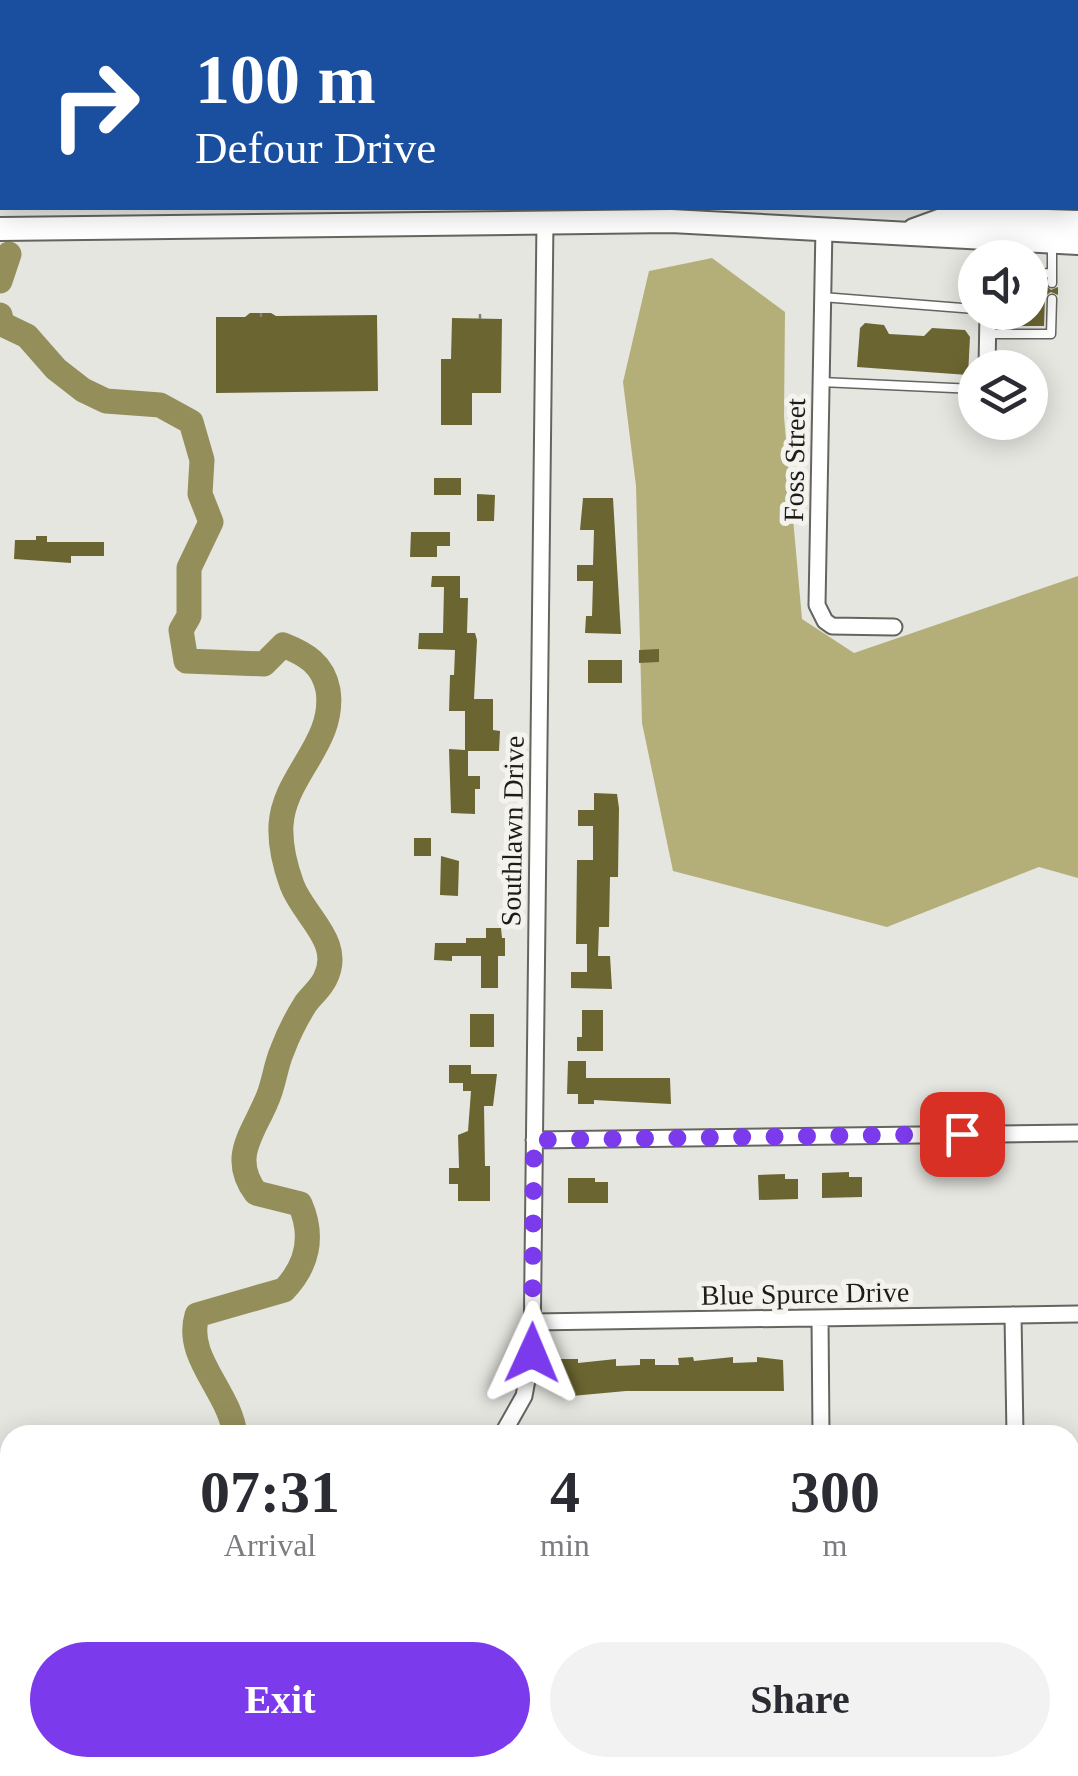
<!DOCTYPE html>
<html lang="en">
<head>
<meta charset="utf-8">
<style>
  :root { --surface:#fff; --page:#f2f2f3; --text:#2b2b33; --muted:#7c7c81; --accent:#7c3aed }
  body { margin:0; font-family:"Times New Roman",serif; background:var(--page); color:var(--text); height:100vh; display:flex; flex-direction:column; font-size:38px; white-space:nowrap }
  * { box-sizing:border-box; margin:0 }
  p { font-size:32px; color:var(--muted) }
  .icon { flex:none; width:55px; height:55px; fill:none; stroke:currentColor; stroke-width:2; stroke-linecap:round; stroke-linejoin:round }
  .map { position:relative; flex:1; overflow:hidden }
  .sheet { position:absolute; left:0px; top:1425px; width:1080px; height:352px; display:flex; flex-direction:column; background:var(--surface); border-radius:30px 30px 0 0; box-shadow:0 5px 25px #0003 }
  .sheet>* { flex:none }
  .guide { position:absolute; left:0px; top:0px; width:1080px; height:210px; box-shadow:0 5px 25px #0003; background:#1a4fa0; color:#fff; overflow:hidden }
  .fabs { position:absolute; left:958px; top:240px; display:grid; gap:20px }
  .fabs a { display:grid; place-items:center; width:90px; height:90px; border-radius:50%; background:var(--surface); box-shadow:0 5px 25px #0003; font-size:50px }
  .pin { position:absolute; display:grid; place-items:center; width:85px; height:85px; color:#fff; margin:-42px; border-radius:20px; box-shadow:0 5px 15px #0006 }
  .me { position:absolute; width:110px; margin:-55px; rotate:1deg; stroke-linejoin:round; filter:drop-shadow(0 0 8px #0008) }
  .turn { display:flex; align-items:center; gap:35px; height:210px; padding:0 30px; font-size:45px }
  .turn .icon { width:130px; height:130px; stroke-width:2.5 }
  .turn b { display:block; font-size:70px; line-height:85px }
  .eta { display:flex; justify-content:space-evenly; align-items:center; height:170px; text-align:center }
  .eta b { font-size:60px; font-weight:700; line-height:70px }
  .cta { display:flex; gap:20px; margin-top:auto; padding:20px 30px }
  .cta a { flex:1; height:115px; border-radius:60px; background:var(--accent); color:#fff; font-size:40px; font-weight:700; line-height:115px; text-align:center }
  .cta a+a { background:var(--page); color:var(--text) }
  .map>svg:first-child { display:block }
  .built { fill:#dbdacd }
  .forest { fill:#b4af79 }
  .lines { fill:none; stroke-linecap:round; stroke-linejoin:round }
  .river { stroke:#948f5a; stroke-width:25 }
  .building { fill:#6b6631 }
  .lane-casing { stroke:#656560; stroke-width:11 }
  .street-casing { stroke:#656560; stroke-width:19 }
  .secondary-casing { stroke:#656560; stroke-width:26 }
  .path { stroke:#81807d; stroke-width:2.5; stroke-dasharray:5 8; stroke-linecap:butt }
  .lane { stroke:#fff; stroke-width:8 }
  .street { stroke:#fff; stroke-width:15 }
  .secondary { stroke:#fff; stroke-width:22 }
  .route { stroke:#7c3aed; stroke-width:18; stroke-dasharray:0 32.4 }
  .labels { text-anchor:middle; stroke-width:10; stroke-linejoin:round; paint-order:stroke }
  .street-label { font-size:28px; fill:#1d1c1a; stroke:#f4f3ee }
</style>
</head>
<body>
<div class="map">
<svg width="1078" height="1776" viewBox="0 0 1078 1776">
  <rect width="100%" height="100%" fill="#e6e6e1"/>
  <path class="built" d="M0,0H1078V136V2H2L0,127Z"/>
  <path class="forest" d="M712,258L785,312L784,417L802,619L854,653L1078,576V878L1039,867L887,927L673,871L642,723L636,486L623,382L649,271Z"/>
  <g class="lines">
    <path class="river" d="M7,0V2
      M0,281L9,254
      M0,315L2,324L27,336L56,369L83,390L106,401L160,405L191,422L202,460L200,494L211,522L189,568V616L181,630L186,661L264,664L283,645C306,654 323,664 328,690C336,743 284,775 281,825C280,844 285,866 292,885C304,917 344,942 325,979C320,989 312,995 306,1003C297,1017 288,1035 282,1051C275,1067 274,1086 266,1102C252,1135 230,1158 256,1193L300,1204C314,1236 308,1265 284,1290L197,1315C184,1358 230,1391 235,1435
      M114,1776L116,1768"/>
  </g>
  <path class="building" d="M1030,283H1044L1051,290L1058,287V295L1051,292L1045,296L1044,326H1008V312H1030Z
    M250,313H271L276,316L377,315L378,391L216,393V317H245Z
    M452,318L502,319L501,393H472V425H441V359H451Z
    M865,323L884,325L889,334L924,336L932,328L965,330L970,337L968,375L857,367L860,328Z
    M434,478H461V495H434Z
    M477,494L495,495L494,521H477Z
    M583,498H613L621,634L585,633L586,616H592L593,581H577V565H593L594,530H580Z
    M411,532H450V546H437V557H410Z
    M36,536H47V542H104V556H71V563L14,559L15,540H36Z
    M432,576H460V598H468L467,633H475L477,640L474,699H493V730L500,731L499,751H468V776H480V789H475V814L451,813L449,749L465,750V711H449L450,675H454L455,650L418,649L419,633H443L444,587H431Z
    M659,649V662L639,663V650Z
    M588,660H622V683H588Z
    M594,793L617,794L619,808L618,877H610L609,927H599L598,956H610L612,989L571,988V972H587V944H576L577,860H593V826H578V810H594Z
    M414,838H431V856H414Z
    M441,856L459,861L458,896L440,895Z
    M486,928H501L502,938H505V956H498V988H481V956H452V961L434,960L435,943H466V938H486Z
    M582,1010H603V1051H577V1037H582Z
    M470,1014H494V1047H470Z
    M568,1061H586V1078H670L671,1104L594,1100V1104H578V1094H567Z
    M449,1065H471V1074H497L493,1106H484L485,1166H490V1201H458V1184H449V1168H459L458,1135L468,1131L471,1091H463V1083H449Z
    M849,1172V1177H862V1197L822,1198V1173Z
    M785,1174V1179H798V1199L759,1200L758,1175Z
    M568,1178H595V1182H608V1203H568Z
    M693,1357L694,1361L733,1357V1363L757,1362V1357L783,1360L784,1391H626L561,1397L560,1359H578V1363L616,1359V1366L640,1365V1359H655V1365H679L678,1358Z"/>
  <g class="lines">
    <defs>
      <path id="lane" d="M82,0V2
        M143,0V2
        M475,0V2
        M632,0V2
        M731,0V2
        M839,0V2
        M422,2V0
        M1030,274L1050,273
        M1052,283V243
        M822,297L975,309
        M988,334H1051L1052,299
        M821,382L975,389"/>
      <path id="street" d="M824,227L817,605L825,621L832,626L894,627
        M987,368L988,312
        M534,1140L1078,1133
        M1013,1315L1015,1435
        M820,1318L821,1435
        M533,1322L1078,1314
        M502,1435L524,1396L532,1353L545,221
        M1070,1681H1078
        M413,1776V1768"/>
      <path id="secondary" d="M0,155H2
        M0,229L671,221L1078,243
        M914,230L947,218L1078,222"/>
    </defs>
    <use href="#lane" class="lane-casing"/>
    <use href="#street" class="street-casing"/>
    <use href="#secondary" class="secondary-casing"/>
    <path class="path" d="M261,317V313
      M480,319V314"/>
    <use href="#lane" class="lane"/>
    <use href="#street" class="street"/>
    <use href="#secondary" class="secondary"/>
  </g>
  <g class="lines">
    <path class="route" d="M532,1353L534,1140L962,1134"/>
  </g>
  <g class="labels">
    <g class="street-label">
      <text transform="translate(794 460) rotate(-89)" y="10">Foss Street</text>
      <text transform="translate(512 831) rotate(-89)" y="10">Southlawn Drive</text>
      <text transform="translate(805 1293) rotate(-1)" y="10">Blue Spurce Drive</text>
    </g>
  </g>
</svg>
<div class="fabs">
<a><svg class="icon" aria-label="sound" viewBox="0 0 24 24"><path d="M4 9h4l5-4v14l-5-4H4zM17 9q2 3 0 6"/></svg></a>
<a><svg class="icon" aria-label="layers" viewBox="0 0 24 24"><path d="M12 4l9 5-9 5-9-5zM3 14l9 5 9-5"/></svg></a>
</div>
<div class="pin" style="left:962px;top:1134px;background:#d93025"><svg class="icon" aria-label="arrive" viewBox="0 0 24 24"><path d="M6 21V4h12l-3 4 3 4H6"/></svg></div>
<svg class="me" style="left:532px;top:1353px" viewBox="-20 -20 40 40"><path d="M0-17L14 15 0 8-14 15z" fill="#7c3aed" stroke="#fff" stroke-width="4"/></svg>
<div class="guide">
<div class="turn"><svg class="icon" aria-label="right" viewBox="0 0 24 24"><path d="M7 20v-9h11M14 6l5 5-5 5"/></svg><div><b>100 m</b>Defour Drive</div></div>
</div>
<section class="sheet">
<div class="eta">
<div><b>07:31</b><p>Arrival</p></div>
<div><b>4</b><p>min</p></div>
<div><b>300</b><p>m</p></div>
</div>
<div class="cta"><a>Exit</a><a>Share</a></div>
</section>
</div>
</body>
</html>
